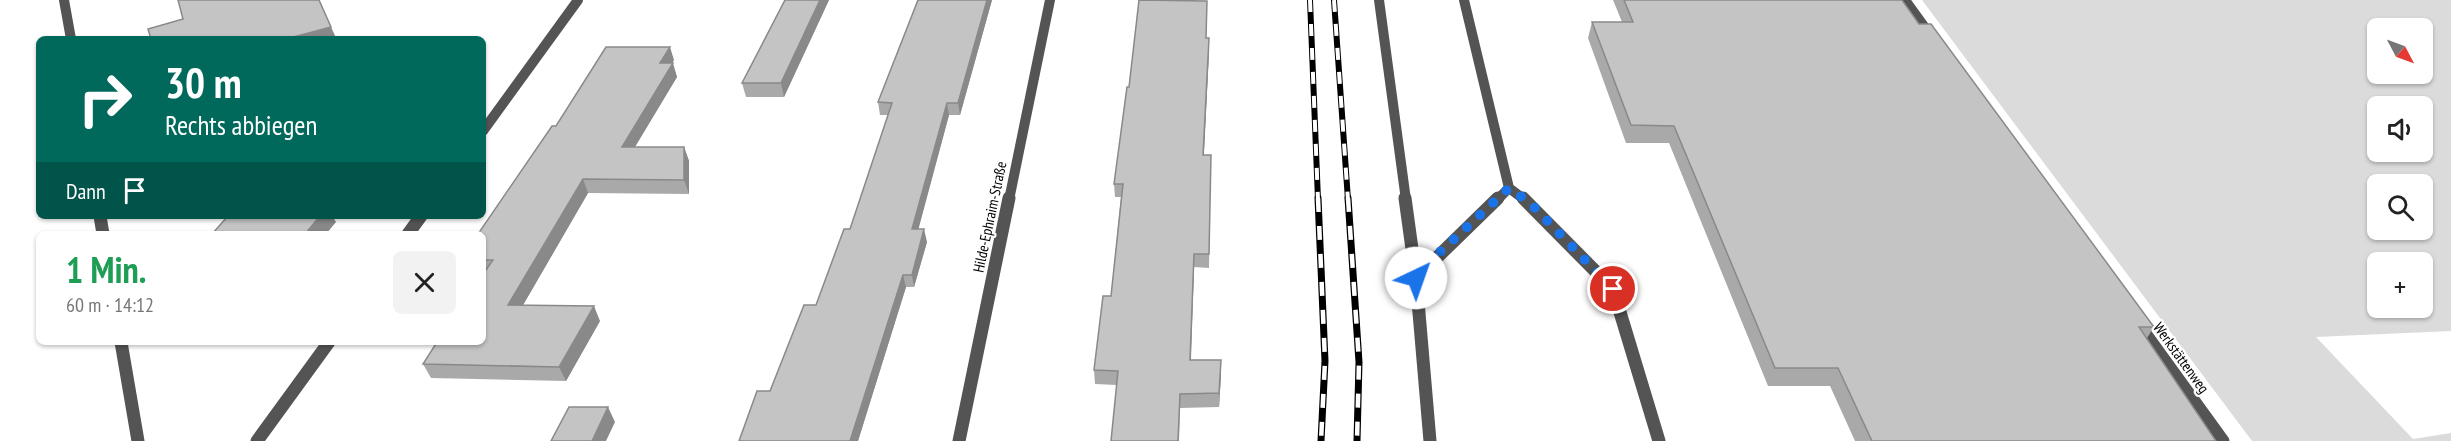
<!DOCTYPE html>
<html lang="de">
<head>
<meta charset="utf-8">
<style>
  :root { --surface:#fff; --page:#f2f2f2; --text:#222; --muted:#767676 }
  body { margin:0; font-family:"PT Sans Narrow",sans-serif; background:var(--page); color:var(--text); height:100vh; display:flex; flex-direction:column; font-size:22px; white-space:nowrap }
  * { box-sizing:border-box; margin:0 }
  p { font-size:20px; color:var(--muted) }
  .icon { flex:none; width:33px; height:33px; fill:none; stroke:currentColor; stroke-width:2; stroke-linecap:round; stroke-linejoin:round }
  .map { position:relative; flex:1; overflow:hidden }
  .sheet { position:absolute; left:36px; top:231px; width:450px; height:114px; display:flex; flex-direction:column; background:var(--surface); border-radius:9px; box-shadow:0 2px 4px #0004 }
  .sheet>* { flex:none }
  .banner { position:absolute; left:36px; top:36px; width:450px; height:183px; border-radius:9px; box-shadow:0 2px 4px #0004; background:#00695c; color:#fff; overflow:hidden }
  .needle { width:39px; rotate:131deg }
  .fabs { position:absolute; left:2367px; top:18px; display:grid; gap:12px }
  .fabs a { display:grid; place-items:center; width:66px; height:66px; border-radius:9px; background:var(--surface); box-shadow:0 2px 4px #0004; font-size:30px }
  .pin { position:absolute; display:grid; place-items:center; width:51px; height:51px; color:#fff; margin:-26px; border:3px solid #fff; border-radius:50%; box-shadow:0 2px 6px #0007 }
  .me { position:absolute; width:66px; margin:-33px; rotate:42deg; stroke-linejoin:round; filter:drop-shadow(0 0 4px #0008) }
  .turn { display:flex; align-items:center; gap:21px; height:126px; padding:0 30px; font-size:27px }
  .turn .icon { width:78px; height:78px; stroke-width:2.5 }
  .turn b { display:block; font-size:42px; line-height:51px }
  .then { display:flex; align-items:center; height:57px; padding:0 30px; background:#0003; gap:12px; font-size:22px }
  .round { display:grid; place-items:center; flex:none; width:63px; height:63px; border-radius:9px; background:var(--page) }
  .headline { display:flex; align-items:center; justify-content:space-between; height:102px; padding:0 30px }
  h1 { font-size:36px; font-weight:600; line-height:45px; color:#1e9e55 }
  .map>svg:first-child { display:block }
  .green { fill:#dbdbdb; fill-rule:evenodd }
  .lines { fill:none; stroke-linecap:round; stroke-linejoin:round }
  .service-far1 { stroke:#545454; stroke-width:10 }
  .service { stroke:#545454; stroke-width:13 }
  .minor-far1 { stroke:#545454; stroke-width:10 }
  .minor { stroke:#545454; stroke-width:13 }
  .rail-far1-casing { stroke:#000; stroke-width:6 }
  .rail-casing { stroke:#000; stroke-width:7 }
  .rail-far1 { stroke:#fff; stroke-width:4; stroke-dasharray:12; stroke-linecap:butt }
  .rail { stroke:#fff; stroke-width:4.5; stroke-dasharray:14; stroke-linecap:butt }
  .wall { fill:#a9a9a9 }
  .shaded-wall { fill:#898989 }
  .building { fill:#c4c4c4; stroke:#898989; stroke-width:1.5 }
  .route { stroke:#1a73e8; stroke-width:10; stroke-dasharray:0 18 }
  .labels { text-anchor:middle; stroke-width:4.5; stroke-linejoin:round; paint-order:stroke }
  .street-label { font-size:15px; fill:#000; stroke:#fff }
</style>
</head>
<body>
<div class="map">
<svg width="2451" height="441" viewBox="0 0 2451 441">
  <rect width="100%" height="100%" fill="#fff"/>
  <path class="green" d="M1922,0H2451V331L2316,337L2413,439L2451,433V441H2252ZM2378,28H2422V74H2378ZM2378,106H2422V152H2378ZM2378,184H2422V230H2378ZM2378,262H2422V308H2378Z"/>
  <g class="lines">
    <path class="service-far1" d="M1379,0L1406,200
      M1464,0L1509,188L1497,200
      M1905,0L1931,36
      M1509,188L1525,200"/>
    <path class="service" d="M1405,198L1416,278L1430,441
      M1523,198L1613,289L1659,441
      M1416,278L1498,198
      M2139,325L2223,441"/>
    <path class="minor-far1" d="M64,0L71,39
      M483,131L578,0
      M1009,200L1050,0"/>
    <path class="minor" d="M100,216L103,234
      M408,234L421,216
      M121,342L138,441
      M257,441L329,342
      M959,441L1009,198"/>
    <defs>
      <path id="rail-far1" d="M1310,0L1318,200
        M1334,0L1348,200"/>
      <path id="rail" d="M1318,198L1325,361L1321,441
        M1348,198L1359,362L1357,441"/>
    </defs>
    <use href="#rail-far1" class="rail-far1-casing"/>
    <use href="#rail" class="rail-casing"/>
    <use href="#rail-far1" class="rail-far1"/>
    <use href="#rail" class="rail"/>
  </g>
  <path class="wall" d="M785,0H829L784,97H746L742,83Z
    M918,0H992L960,115H949L918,229L927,242L914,287H906L858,441H739L770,391L816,305L850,229L888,115H880L878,102Z
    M1139,0L1207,1L1206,38H1209V51L1204,155H1211L1209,268L1194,267L1191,360H1221V374L1219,407L1180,408L1117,385L1095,384L1094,370L1111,296L1121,197H1115L1114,184L1129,87Z
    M1613,0H1902L1919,24L2154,327L2147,338L2216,441H1855L1830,386H1768L1669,143H1626L1588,38L1592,22H1622Z
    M674,60L672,63L677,77L635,147H684L689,161V194L588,193L523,305L600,321L566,381L431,378L423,364L483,342V234L556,126Z"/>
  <path class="shaded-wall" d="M319,0L336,38L332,39H286Z
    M820,0H829L784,97L781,83Z
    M987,0H992L960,115L958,103Z
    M1209,38V51L1203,168V155Z
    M670,47L674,60L665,75L673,63L677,77L627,160L622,147L660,63Z
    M947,103L949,115L915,242L912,229Z
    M684,147L689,161V194L684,180Z
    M583,179L588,193L515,319L508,305Z
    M320,216H334L333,217L336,222L326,234H305Z
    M924,229L927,242L914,287L912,275Z
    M1194,254V267L1190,374V360Z
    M903,275L906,287L858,441H850Z
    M594,306L600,321L566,381L559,367Z
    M1221,360V374L1219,407V393Z
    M1180,394L1179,441H1178Z
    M608,407L615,422L606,441H592Z"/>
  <path class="building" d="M178,0H319L331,27L286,39H151L148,29L183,19Z
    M785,0H820L781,83H742Z
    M918,0H987L958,103H947L912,229H924L912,275H903L850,441H739L757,391H770L804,305H816L844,229H850L892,103L878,102Z
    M1139,0L1207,1L1206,38H1209L1203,155H1211L1209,254H1194L1190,360H1221L1219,393L1180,394L1178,441H1111L1118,371L1094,370L1103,296H1111L1123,184H1114L1127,87H1129Z
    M1624,0H1902L1919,24H1931L2154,327H2139L2216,441H1872L1838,368H1775L1674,126L1631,125L1592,22H1633Z
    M606,47H670L660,63H673L622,147H684V180L583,179L508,305L594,306L559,367L423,364L437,342H483V274L493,260H483V234H478L552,126H556Z
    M228,216H320L305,234H212Z
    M569,407H608L592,441H551Z"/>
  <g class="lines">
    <path class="route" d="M1416,278L1440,252L1509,188L1530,203L1613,289"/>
  </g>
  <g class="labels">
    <g class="street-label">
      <text transform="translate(990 217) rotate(-78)" y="5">Hilde-Ephraim-Straße</text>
      <text transform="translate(2181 358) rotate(54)" y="5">Werkstättenweg</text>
    </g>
  </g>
</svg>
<div class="fabs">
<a><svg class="needle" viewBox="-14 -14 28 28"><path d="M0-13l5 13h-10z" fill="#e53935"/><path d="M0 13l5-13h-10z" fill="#767676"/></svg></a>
<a><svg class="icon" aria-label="sound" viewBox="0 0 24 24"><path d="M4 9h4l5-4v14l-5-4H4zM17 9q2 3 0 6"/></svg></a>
<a><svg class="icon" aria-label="search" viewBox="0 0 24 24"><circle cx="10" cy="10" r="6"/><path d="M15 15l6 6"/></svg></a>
<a>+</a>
</div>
<div class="pin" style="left:1613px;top:289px;background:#d93025"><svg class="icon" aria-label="arrive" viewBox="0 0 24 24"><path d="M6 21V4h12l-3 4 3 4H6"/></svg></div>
<svg class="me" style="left:1416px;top:278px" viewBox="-20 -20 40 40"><circle r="19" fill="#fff"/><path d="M0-13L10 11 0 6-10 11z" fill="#1a73e8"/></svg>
<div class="banner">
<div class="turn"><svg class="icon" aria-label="right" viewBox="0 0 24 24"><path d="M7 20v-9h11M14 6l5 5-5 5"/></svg><div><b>30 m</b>Rechts abbiegen</div></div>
<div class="then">Dann<svg class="icon" aria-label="arrive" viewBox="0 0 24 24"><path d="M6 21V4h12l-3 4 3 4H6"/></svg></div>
</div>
<section class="sheet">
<div class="headline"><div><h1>1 Min.</h1><p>60 m · 14:12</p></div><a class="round"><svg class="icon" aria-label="close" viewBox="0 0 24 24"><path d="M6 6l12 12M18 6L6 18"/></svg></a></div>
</section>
</div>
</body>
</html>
